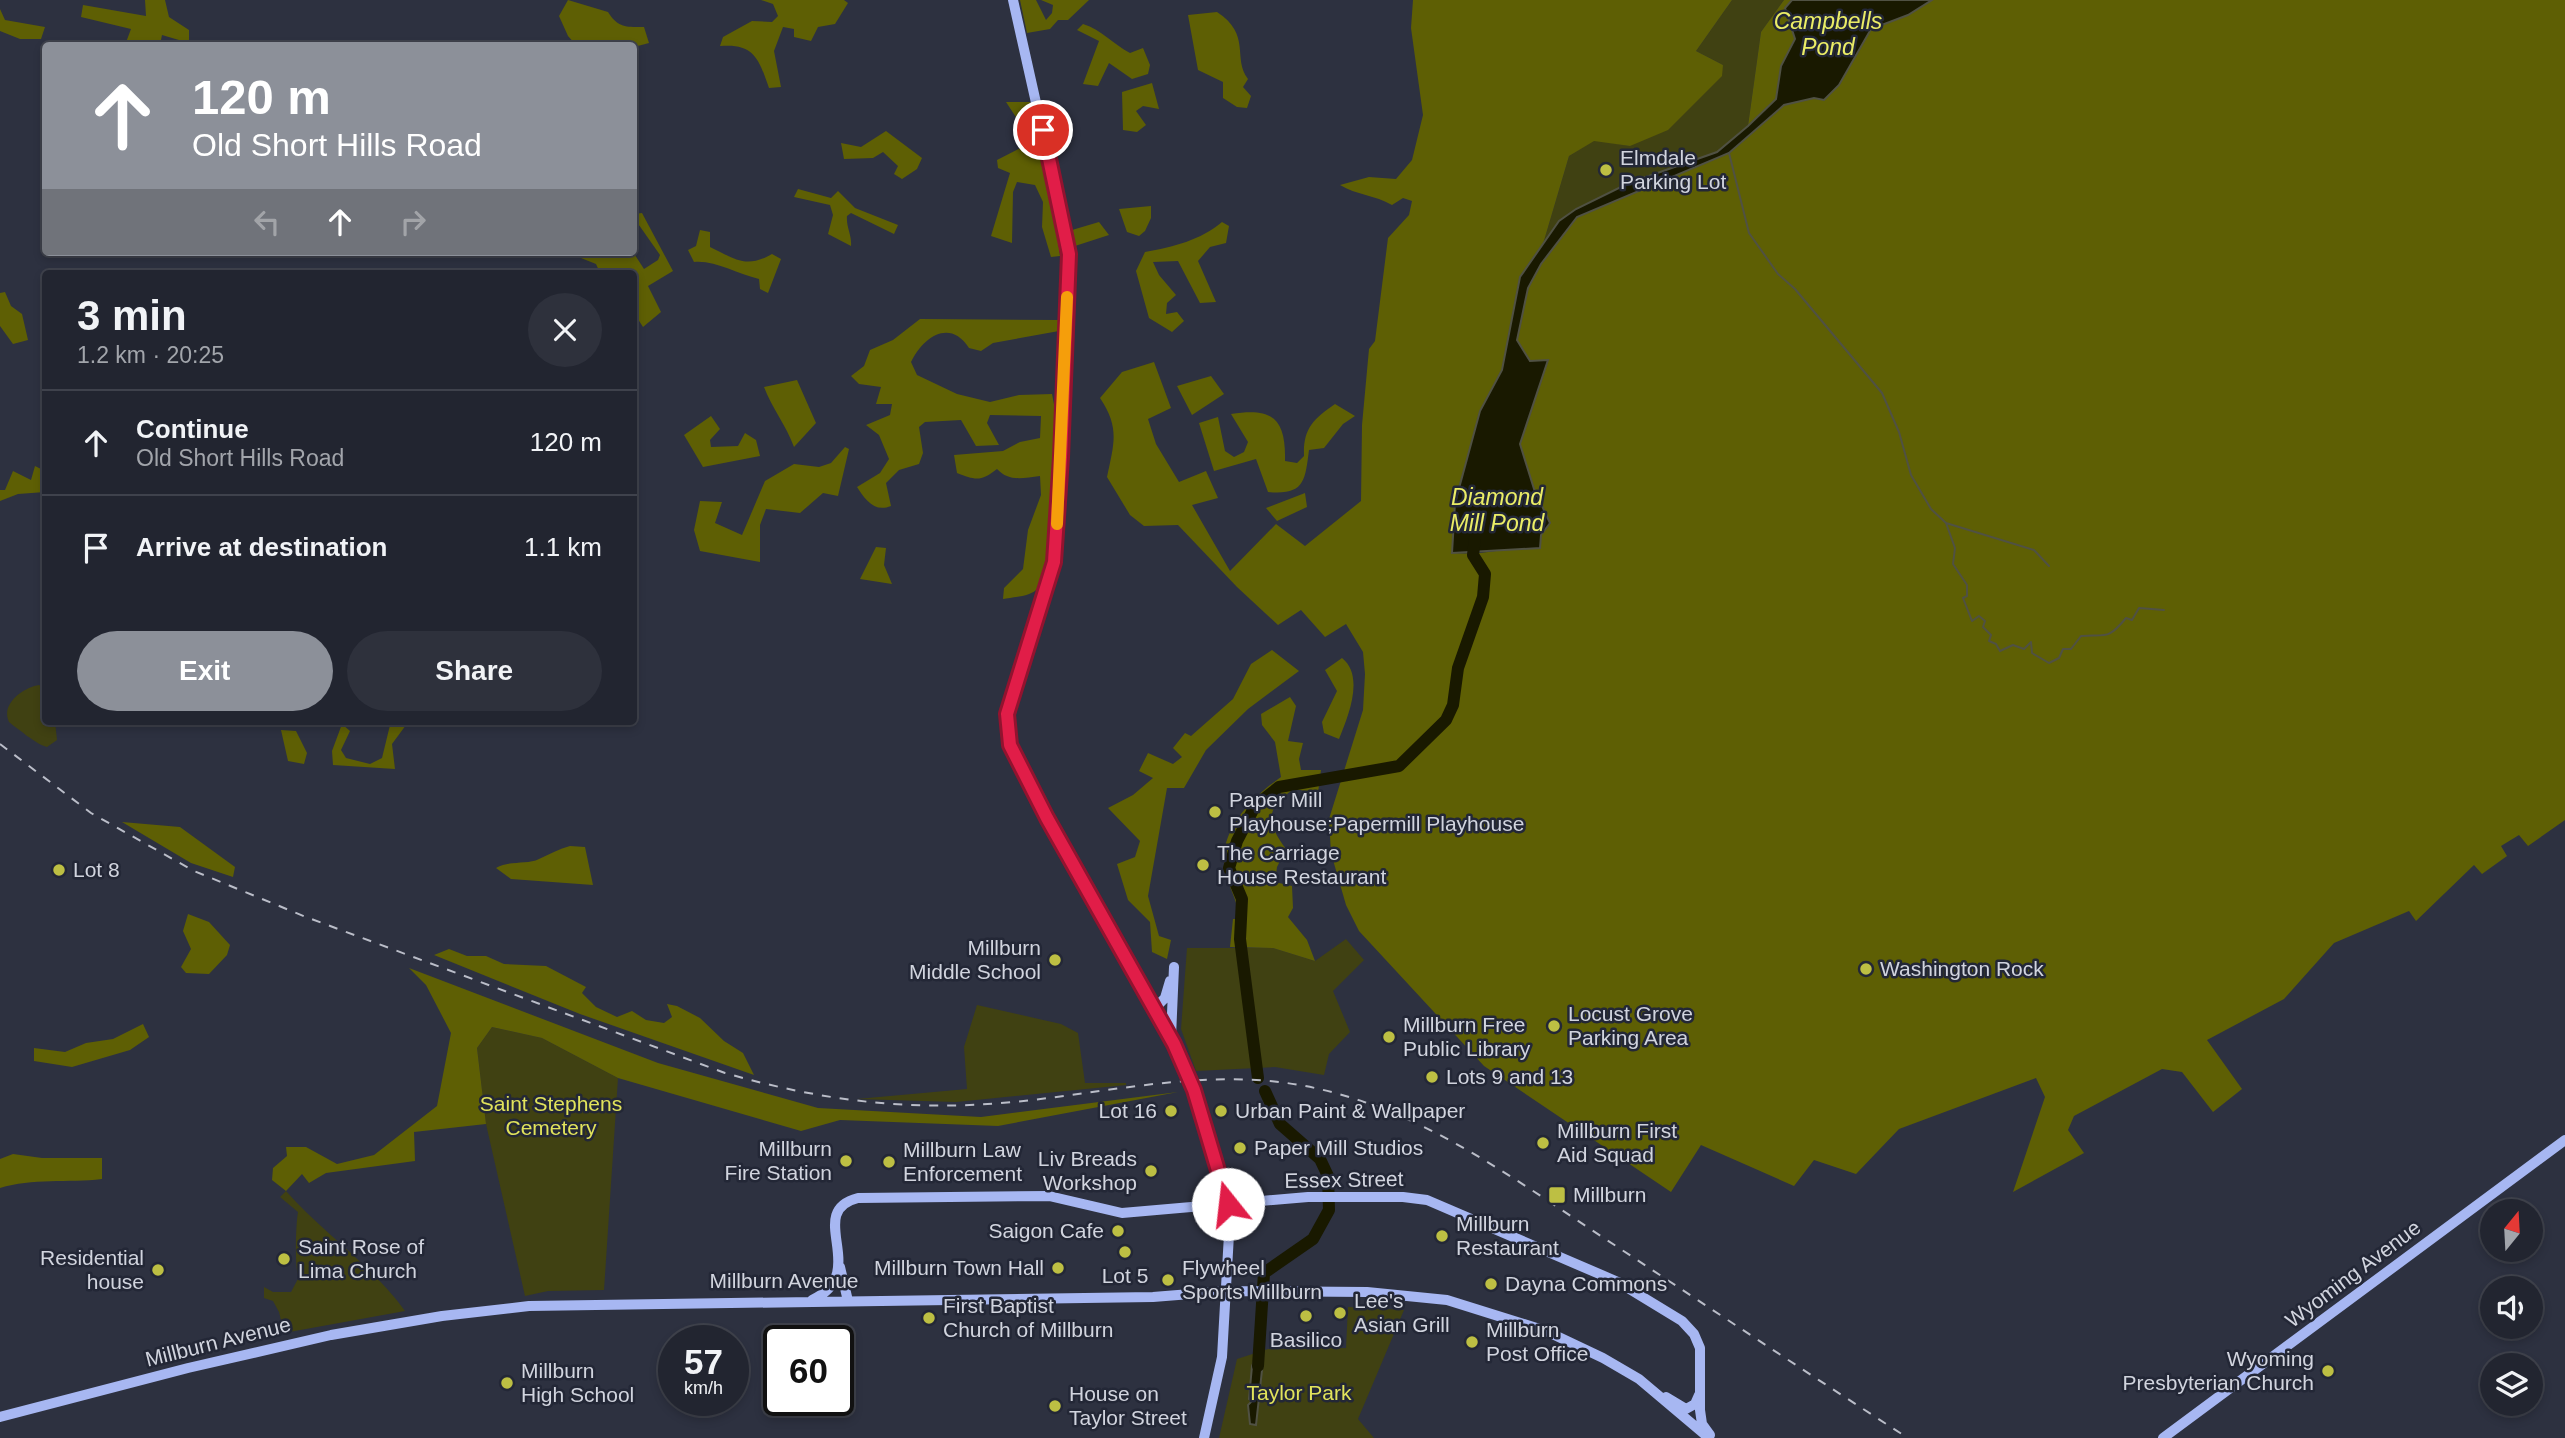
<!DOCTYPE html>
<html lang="en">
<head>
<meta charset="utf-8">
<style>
  :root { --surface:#222530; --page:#2e313c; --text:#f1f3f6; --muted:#a2a5ab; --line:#3f424c; --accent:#8c9099 }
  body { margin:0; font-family:Arial,sans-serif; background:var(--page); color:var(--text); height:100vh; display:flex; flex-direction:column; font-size:26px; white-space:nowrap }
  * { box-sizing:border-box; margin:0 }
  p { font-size:23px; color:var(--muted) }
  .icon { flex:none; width:38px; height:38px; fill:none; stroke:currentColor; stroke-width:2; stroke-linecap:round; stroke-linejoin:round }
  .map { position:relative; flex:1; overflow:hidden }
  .side { position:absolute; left:42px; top:270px; width:595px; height:455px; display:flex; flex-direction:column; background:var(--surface); border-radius:7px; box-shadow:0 4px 10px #0003,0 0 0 2px var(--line) }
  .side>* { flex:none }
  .banner { position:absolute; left:42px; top:42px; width:595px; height:214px; border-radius:7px; box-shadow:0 4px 10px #0003,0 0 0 2px var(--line); background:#8c9099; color:#fff; overflow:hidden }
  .needle { width:46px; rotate:18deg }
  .buttons { position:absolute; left:2480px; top:1199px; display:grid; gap:14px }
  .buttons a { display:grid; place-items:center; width:63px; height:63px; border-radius:50%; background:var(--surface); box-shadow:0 4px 10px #0003,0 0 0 2px var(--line); font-size:35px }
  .speed { position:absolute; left:658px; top:1325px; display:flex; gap:14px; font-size:35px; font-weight:700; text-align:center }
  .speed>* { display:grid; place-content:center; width:91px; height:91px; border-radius:50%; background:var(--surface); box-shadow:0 4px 10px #0003,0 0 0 2px var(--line); line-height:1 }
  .speed small { font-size:18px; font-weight:400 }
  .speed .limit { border:4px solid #111; border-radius:10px; background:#fff; color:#111 }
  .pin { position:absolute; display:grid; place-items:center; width:60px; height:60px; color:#fff; margin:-30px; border:4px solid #fff; border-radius:50%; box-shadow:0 2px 7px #0007 }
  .me { position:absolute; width:77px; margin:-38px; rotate:344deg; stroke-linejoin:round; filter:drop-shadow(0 0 5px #0008) }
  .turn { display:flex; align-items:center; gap:24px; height:147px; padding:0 35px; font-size:32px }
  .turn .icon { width:91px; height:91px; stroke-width:2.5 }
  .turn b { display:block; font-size:49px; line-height:60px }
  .lanes { display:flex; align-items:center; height:66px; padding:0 35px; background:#0003; justify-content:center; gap:35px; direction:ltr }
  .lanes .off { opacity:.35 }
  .round { display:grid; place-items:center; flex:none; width:74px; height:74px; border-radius:37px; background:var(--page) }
  .headline { display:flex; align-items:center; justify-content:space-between; height:119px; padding:0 35px }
  h1 { font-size:42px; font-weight:700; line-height:52px }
  .button { display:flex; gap:14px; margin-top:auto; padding:14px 35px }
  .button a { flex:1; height:80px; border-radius:42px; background:var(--accent); color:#fff; font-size:28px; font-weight:700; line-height:80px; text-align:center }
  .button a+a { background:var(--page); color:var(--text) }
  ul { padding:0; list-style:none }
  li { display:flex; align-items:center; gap:21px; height:105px; padding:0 35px; border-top:2px solid var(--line) }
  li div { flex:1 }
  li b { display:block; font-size:26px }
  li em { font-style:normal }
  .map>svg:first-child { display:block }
  .green { fill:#404112 }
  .forest { fill:#5e5f04 }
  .water { fill:#191900; stroke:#505143; stroke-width:2 }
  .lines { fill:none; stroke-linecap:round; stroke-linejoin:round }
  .stream { stroke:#505143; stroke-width:2 }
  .river { stroke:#191900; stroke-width:12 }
  .major { stroke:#a7b7f2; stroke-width:10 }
  .rail { stroke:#babdc8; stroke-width:2; stroke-dasharray:9 9; stroke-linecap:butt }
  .route-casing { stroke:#92132f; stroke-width:18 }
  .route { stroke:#e11d48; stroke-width:12 }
  .slow { stroke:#f59e0b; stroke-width:12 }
  .poi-dot { fill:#bdbf43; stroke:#232736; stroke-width:2.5 }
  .labels { text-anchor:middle; stroke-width:5; stroke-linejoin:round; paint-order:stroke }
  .poi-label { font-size:21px; fill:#d1d4de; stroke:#232736; text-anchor:start }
  .park-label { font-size:21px; fill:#e1e35b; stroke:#232736 }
  .street-label { font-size:21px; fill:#d1d4de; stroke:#232736 }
  .water-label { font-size:23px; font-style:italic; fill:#ebed66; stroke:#232736 }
</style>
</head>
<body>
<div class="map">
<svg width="2565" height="1438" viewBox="0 0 2565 1438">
  <rect width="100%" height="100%" fill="#2d3140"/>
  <path class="green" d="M1732,0H1784L1761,32L1748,126L1717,152L1629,183L1576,209L1543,244L1569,156L1594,140L1630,146L1723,65L1696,51Z
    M39,685L45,688L46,721H55L57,740L47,747C39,745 34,740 27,736C22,731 14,727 9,722C0,703 25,687 39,685Z
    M1346,939L1364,960L1333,991L1350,1032L1329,1054L1324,1075L1275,1067L1196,1071L1181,1029L1187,948H1273L1315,961Z
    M977,1005L1061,1024L1078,1033L1085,1083H1126V1085L956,1102L857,1099L967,1089L964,1047Z
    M492,1027L542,1038L618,1078L604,1290L548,1291L525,1296L486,1124L477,1048Z
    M286,1191C324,1234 372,1265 405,1311L284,1333L279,1312L273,1301L264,1298V1287L273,1292H291L299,1277C294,1270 296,1222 298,1212L280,1197Z
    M1348,1307L1404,1310L1358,1419L1374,1438H1219L1237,1359L1268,1349L1346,1348Z"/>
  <path class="forest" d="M145,0H165L169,17L189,30V43L162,35L160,45H125L131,29L81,17L83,5L146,16Z
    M568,0L608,12C618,28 626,27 644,27L649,43L634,47L576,45L568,36L559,16Z
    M761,0H844L848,3L835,24L818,27L811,41L794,37V29L783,27L774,51L781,87L769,88C759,60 755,43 720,46L723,37L752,21L772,22L778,16L773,4Z
    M1020,0H1036L1046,20L1052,13L1053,5L1041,0H1089L1068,20H1058L1050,29L1027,33Z
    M1413,0H1732L1696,51L1723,65L1722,76L1668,130L1630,146L1594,141L1569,156L1543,244L1520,277L1502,370L1480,411L1455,503L1452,553C1484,555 1530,550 1549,523L1534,489L1520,444L1548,360L1530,361L1517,340L1528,288L1541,264L1577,217L1729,153L1784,105L1814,98L1824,100L1871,29L1921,0H2565V820L2528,846L2519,835L2501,846L2507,856L2482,874L2474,865L2416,921L2409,911L2334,943L2284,999L2207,1040L2242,1089L2213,1112L2182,1072L2162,1069L2074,1116L2068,1130L2084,1153L2013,1192L2045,1097L2036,1078L1899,1129L1856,1174L1814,1160L1794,1186L1701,1145L1671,1192L1484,1066L1359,931L1346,905L1331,853L1329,819L1363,710L1365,674L1363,652L1346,624L1325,637L1301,610L1278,625L1237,587L1178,525L1144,526L1130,515L1107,477C1114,443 1120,428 1100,398L1122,372L1154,362L1171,408L1148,419L1156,444L1179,482L1206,471L1218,498L1192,505L1230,571L1276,524L1305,546L1361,501L1362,425L1369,349L1375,341L1388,238L1409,215L1412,201L1403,198L1392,205C1375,195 1356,195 1340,185L1369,177L1396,179L1412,160L1423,115L1411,28Z
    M1784,0H1792L1785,9L1795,39L1781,66L1776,99L1748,126L1761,32Z
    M0,9L5,20L45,27L41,39H20L0,31Z
    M1217,12C1252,35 1232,58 1248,79L1243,87L1251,96L1247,108L1237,107L1223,98V82L1198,70L1188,15Z
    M1083,24C1102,30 1113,44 1130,53L1143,48L1150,65L1148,74L1132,79L1109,63L1098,86L1083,84L1099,41L1077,30Z
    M1152,83L1159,109L1143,106L1136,111L1146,125L1137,132L1123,130L1122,92Z
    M1006,102H1030L1037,130L1027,134Z
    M886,131L922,158L917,169L902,179L894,174L898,166L883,152L873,158L844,159L841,143L861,147Z
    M1028,144H1039L1053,203L1060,256L1051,257L1042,227L1043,202L1035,185L1017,182L1013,192L1012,243L991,236L1010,173L998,168L997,160Z
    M798,189L831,198L838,191L855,208L898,225L894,234L851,213L847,216C846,227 852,235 851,246L828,234L833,215L830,205L794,197Z
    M1151,206V218L1145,231L1139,236L1127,232L1119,209Z
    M642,213L673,271L648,286L661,312L643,327L634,313V273H600L596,264L581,258L591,252H633L644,269L658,260L660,255L634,218V214Z
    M1099,222L1109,235L1075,246L1072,230Z
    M1222,222L1229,226L1226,243L1210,247L1198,261L1216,302L1200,303L1178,261L1153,262L1159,275L1176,295L1167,303L1166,314L1177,312L1184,321L1172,332L1149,318L1136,271L1145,252C1173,247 1201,240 1222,222Z
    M700,230L710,232V247C735,259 746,269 772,254L781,259L768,293L760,289L759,279C737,274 715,260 694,262L688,250L696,246Z
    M5,292L11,306L22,314L28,340L13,344L0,326V293Z
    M920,319L1058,320L1059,331L993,343L981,351L969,348C950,318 923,337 911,362L917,375L957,394L990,402L1019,395L1052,394C1054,405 1057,416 1057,426C1058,454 1052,570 1038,588C1031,597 1013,597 1003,599L1004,588L1023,569L1028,530L1041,495L1040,476C1023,478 1009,482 997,469C981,482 975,480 957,473L954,455L1003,451L1020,442L1040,438L1041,416L990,415L987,423L999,445L976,446L961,420L925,422L919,427L923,453L919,464L899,470L886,483L891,506C874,513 865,499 857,487L880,473L889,459L879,435L866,425L890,415L892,404H876L881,387L859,384L851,376L864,366L870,350L893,340Z
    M1211,376L1224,394L1192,415L1177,386Z
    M797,380L816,423L794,447C786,425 772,408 764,387Z
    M1335,404L1355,416L1343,424L1324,448L1309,450C1305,482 1304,495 1268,492L1256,459L1214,471L1199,423L1218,417L1225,451L1234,457L1244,452L1248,442L1231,414C1273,407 1286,419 1285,461L1297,463L1304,456C1303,429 1313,419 1335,404Z
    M711,416L720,429L710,440L711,447L738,446L745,433L756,440L760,456L703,467L684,435Z
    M845,447L849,449L838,496L823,493L800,513L766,509L760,525V562L700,551L694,530L700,501L722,502L715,523L742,535L765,481L794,464L819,467L831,463Z
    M35,466L45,471V492L18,494L0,501V490H5L13,471L31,480Z
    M1305,493L1307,507L1277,521L1266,508Z
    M876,547L886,548L884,565L892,584L860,579Z
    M1272,650L1299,671L1248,709L1206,750L1184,788H1167L1148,896L1159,936L1171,940L1167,959L1152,952L1150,922L1128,900L1117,864L1135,857L1140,841L1108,808L1133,795L1153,778L1139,771L1148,753L1173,764L1182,757L1173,748L1185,733L1191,736L1233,699L1251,664Z
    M1342,658C1365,676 1348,717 1339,739L1324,733L1322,722L1337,691L1325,670Z
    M1290,697L1296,706L1288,741L1303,743L1299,759L1301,770H1321L1318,793L1294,789C1265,808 1266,822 1286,849L1277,867L1275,882L1292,886L1293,908L1288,917L1307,940L1315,961L1273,948L1230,947L1233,919H1238C1239,901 1229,889 1225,871C1217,832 1251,798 1281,777L1275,742L1262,725L1261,714Z
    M391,721H419V727L406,725L392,744L395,769L333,765L332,751L342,724L350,731L341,750L346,758L370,764L382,758Z
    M281,730L296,731L307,753L304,764L288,761Z
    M122,822L180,827L235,867L233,877L191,863Z
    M570,846L585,847L593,885L511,879L496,868C510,860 527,865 539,859C550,854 559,849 570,846Z
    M188,914L209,922L230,945L227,955L209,974L186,973L181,967L191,949L183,931Z
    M449,949L467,956H486L504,964L546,966L586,987L582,993L596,1007L617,1017L632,1011L646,1020L664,1023L672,1017L667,1004L677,1006L700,1018L724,1041L743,1053L754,1075L580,1014L434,955Z
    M409,968L658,1063L818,1108L981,1117L1178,1092L998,1126L840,1120L801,1131L618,1078L542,1038L492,1027L477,1048L486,1124L414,1132L415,1161L326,1173L309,1183L302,1174L286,1191L272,1180L273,1168L287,1156L286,1147H306L337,1164L374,1155L437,1106L451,1033L426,985Z
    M143,1024L149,1037L130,1050L72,1067L34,1061V1048L65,1052L86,1043L113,1039Z
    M13,1154L42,1158H102V1179C68,1183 32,1178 0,1188V1159Z"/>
  <path class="water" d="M1792,0H1932L1908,15L1871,29L1839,85L1824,100L1814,98L1784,105L1729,153L1577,217L1541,264L1528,288L1517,340L1530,361L1548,360L1520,444L1534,489L1550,523L1541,535L1540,548L1452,553L1455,503L1480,411L1502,370L1520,277L1559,221L1576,209L1629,183L1717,152L1748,126L1776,99L1781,66L1795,39L1785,8Z
    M1259,1350L1263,1361L1256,1425L1250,1424L1248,1405L1252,1401L1249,1399L1252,1366Z"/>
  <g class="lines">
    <path class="stream" d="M1729,153L1749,233L1778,274L1795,289L1882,393L1899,432L1911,475L1931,509L1946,523L2034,550L2049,566
      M1946,523L1955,548L1953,564L1967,585V596L1963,598L1972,621L1979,616L1985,621L1983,627L1991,635L1989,641L1996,644L2000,651L2013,645L2024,649L2031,642L2032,653L2049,663L2059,658L2063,649H2071L2081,636C2106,634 2107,641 2126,618L2132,620L2139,608L2164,610"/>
    <path class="river" d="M1258,1078L1240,939L1242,899L1229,868L1237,841L1255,806L1279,787L1399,766L1446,720L1453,705L1458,668L1483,597L1485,574L1473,555L1475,538
      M1258,1366L1264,1273L1313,1239L1329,1210L1328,1176L1320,1159L1280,1124L1265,1091"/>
    <path class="major" d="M1013,0L1067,241L1069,267L1056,539L1050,579L1007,714L1010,745L1017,763L1174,1044L1194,1090L1230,1217L1222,1357L1204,1438
      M1155,1008L1165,998L1170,981
      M1171,1037L1174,967
      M840,1267L848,1301
      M812,1300C872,1272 803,1212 858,1198L1049,1196L1122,1213L1308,1197H1403L1427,1200L1618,1282L1682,1321L1694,1334L1700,1348V1410L1702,1424L1710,1435
      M1666,1397L1686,1409L1695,1404L1699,1395
      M0,1417L188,1368L331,1335L442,1316L529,1306L1153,1297L1228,1291L1367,1292L1447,1300L1546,1331L1603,1358L1639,1379L1709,1438
      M2163,1438L2565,1140"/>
    <path class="rail" d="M0,744L91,813L194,871L306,917L725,1073C823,1101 911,1112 1013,1102C1097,1094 1185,1073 1270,1081C1404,1094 1507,1175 1616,1246C1713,1310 1810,1375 1908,1438"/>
  </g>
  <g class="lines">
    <defs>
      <path id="route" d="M1043,130L1069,254L1061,457L1054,562L1007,714L1010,745L1047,818L1174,1044L1194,1090L1228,1204"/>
    </defs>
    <use href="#route" class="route-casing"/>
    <use href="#route" class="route"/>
    <path class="slow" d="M1057,524L1067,297"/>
  </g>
  <g class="poi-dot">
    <circle cx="1606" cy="170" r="7"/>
    <circle cx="1215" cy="812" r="7"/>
    <circle cx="1203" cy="865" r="7"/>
    <circle cx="59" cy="870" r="7"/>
    <circle cx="1055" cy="960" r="7"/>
    <circle cx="1866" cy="969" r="7"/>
    <circle cx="1554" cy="1026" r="7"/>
    <circle cx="1389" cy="1037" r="7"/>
    <circle cx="1432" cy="1077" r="7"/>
    <circle cx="1171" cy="1111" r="7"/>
    <circle cx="1221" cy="1111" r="7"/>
    <circle cx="1543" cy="1143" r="7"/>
    <circle cx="1240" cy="1148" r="7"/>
    <circle cx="846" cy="1161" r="7"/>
    <circle cx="889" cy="1162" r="7"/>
    <circle cx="1151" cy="1171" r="7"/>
    <rect x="1548" y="1186" width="18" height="18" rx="3.5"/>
    <circle cx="1118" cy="1231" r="7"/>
    <circle cx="1442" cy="1236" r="7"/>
    <circle cx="1125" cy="1252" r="7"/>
    <circle cx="284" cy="1259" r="7"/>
    <circle cx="1058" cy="1268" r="7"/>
    <circle cx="158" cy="1270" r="7"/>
    <circle cx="1168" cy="1280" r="7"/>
    <circle cx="1491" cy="1284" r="7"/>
    <circle cx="1340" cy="1313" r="7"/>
    <circle cx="1306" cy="1316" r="7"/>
    <circle cx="929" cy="1318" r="7"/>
    <circle cx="1472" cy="1342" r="7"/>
    <circle cx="2328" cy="1371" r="7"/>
    <circle cx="507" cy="1383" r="7"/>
    <circle cx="1055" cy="1406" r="7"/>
  </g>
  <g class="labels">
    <g class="poi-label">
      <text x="1620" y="165">Elmdale<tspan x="1620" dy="24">Parking Lot</tspan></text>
      <text x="1229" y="807">Paper Mill<tspan x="1229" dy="24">Playhouse;Papermill Playhouse</tspan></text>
      <text x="1217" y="860">The Carriage<tspan x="1217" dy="24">House Restaurant</tspan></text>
      <text x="73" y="877">Lot 8</text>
      <text x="1041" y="955" text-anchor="end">Millburn<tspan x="1041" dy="24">Middle School</tspan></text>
      <text x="1880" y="976">Washington Rock</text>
      <text x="1568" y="1021">Locust Grove<tspan x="1568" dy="24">Parking Area</tspan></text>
      <text x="1403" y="1032">Millburn Free<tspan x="1403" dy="24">Public Library</tspan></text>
      <text x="1446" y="1084">Lots 9 and 13</text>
      <text x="1157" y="1118" text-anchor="end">Lot 16</text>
      <text x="1235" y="1118">Urban Paint &amp; Wallpaper</text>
      <text x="1557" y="1138">Millburn First<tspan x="1557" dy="24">Aid Squad</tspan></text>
      <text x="1254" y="1155">Paper Mill Studios</text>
      <text x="832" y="1156" text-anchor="end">Millburn<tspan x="832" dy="24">Fire Station</tspan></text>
      <text x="903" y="1157">Millburn Law<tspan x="903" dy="24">Enforcement</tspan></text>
      <text x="1137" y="1166" text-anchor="end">Liv Breads<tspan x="1137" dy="24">Workshop</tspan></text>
      <text x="1573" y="1202">Millburn</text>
      <text x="1456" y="1231">Millburn<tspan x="1456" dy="24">Restaurant</tspan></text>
      <text x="1104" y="1238" text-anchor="end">Saigon Cafe</text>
      <text x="298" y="1254">Saint Rose of<tspan x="298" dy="24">Lima Church</tspan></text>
      <text x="144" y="1265" text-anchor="end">Residential<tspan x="144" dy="24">house</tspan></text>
      <text x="1044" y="1275" text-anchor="end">Millburn Town Hall</text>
      <text x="1182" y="1275">Flywheel<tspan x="1182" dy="24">Sports Millburn</tspan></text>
      <text x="1125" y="1283" text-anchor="middle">Lot 5</text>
      <text x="1505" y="1291">Dayna Commons</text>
      <text x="1354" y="1308">Lee's<tspan x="1354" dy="24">Asian Grill</tspan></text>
      <text x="943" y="1313">First Baptist<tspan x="943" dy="24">Church of Millburn</tspan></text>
      <text x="1486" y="1337">Millburn<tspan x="1486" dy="24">Post Office</tspan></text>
      <text x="1306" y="1347" text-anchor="middle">Basilico</text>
      <text x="2314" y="1366" text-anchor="end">Wyoming<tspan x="2314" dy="24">Presbyterian Church</tspan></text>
      <text x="521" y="1378">Millburn<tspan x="521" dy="24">High School</tspan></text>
      <text x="1069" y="1401">House on<tspan x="1069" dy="24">Taylor Street</tspan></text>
    </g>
    <g class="park-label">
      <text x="551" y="1111">Saint Stephens<tspan x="551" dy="24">Cemetery</tspan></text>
      <text x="1299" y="1400">Taylor Park</text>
    </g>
    <g class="street-label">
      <text transform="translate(1344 1180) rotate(-1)" y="7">Essex Street</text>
      <text transform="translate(2353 1274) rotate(-37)" y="7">Wyoming Avenue</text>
      <text x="784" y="1288">Millburn Avenue</text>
      <text transform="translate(218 1342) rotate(-14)" y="7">Millburn Avenue</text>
    </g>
    <g class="water-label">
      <text x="1828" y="29">Campbells<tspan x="1828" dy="26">Pond</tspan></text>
      <text x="1497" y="505">Diamond<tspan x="1497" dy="26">Mill Pond</tspan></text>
    </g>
  </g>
</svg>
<div class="buttons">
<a><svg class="needle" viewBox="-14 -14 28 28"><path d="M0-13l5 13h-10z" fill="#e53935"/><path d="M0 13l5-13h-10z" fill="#a2a5ab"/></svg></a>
<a><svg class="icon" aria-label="sound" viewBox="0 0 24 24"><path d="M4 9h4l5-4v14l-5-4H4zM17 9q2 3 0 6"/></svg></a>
<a><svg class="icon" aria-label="layers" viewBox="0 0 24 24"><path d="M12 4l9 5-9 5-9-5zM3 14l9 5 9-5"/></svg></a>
</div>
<div class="speed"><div>57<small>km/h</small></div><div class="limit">60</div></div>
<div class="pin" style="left:1043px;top:130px;background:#d93025"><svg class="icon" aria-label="arrive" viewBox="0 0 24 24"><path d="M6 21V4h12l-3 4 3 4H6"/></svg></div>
<svg class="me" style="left:1228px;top:1204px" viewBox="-20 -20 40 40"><circle r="19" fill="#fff"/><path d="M0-13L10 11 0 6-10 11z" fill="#e11d48"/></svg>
<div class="banner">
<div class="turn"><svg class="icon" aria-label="ahead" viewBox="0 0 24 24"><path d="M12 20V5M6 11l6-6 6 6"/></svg><div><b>120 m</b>Old Short Hills Road</div></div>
<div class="lanes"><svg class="icon off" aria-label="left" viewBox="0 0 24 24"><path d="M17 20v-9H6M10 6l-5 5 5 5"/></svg><svg class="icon" aria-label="ahead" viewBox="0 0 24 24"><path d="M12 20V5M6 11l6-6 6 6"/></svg><svg class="icon off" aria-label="right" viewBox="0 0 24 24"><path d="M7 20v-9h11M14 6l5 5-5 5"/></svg></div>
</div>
<section class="side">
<div class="headline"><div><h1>3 min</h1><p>1.2 km · 20:25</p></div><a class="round"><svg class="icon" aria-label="close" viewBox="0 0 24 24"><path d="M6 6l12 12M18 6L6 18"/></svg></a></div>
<ul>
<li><svg class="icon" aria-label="ahead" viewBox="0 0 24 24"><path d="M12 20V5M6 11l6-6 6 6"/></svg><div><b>Continue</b><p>Old Short Hills Road</p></div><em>120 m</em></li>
<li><svg class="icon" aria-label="arrive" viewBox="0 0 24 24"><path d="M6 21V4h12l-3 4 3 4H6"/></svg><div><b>Arrive at destination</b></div><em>1.1 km</em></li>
</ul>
<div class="button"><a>Exit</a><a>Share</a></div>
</section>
</div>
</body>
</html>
